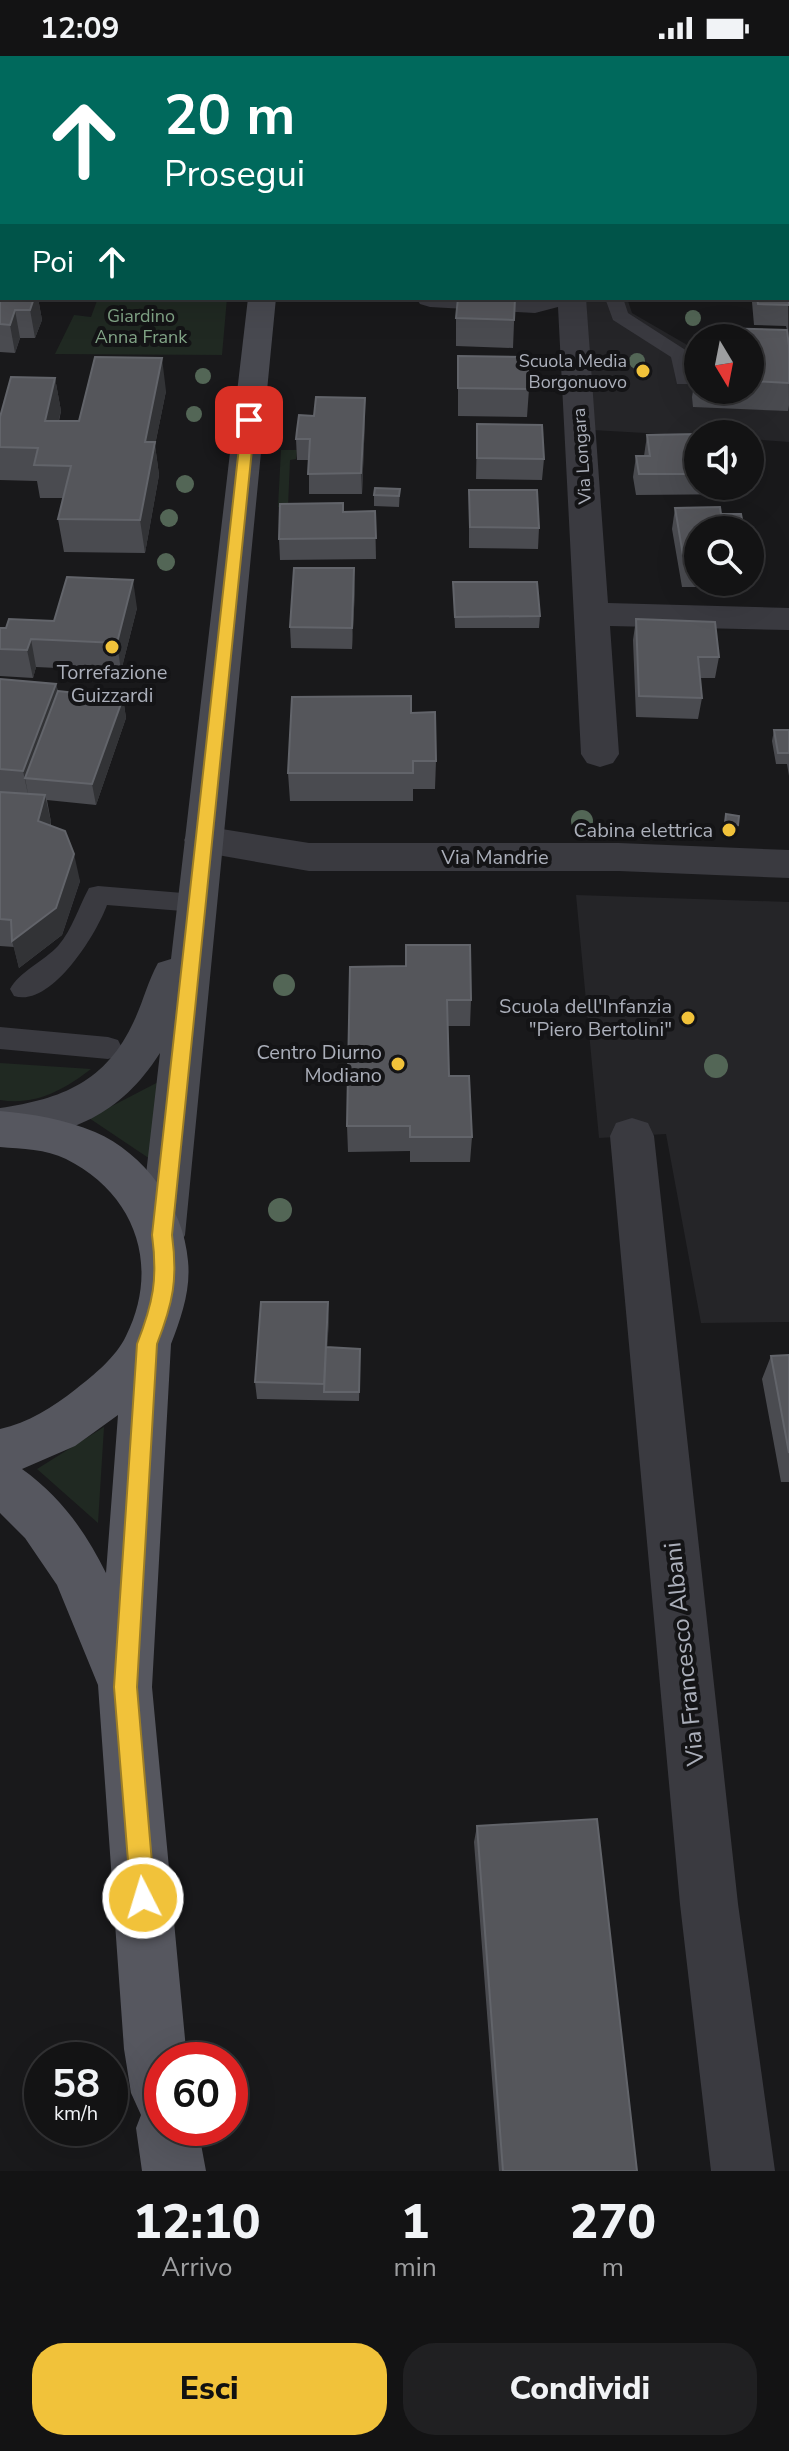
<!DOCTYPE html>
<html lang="it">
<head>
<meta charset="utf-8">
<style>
  :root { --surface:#131314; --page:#202022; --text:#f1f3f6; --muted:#9d9ea0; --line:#323234; --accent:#f1c23a }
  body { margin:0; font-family:"Nunito Sans",sans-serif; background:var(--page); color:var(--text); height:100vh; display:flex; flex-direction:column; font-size:30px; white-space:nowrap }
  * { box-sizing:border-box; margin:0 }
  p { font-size:26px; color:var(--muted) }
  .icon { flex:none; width:44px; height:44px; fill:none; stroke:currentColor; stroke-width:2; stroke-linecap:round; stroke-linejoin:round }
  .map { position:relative; height:2115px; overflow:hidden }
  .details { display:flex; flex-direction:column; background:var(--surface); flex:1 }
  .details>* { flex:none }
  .guide { position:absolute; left:0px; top:0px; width:790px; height:244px; box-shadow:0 8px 32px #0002,0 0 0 2px var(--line); background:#00695c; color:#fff; overflow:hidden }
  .needle { width:52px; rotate:170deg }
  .buttons { position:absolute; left:684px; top:268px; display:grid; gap:16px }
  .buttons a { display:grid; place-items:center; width:80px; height:80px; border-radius:50%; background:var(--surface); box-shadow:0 8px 32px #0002,0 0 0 2px var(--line); font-size:40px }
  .speed { position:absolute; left:24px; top:1986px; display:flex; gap:16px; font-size:40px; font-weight:700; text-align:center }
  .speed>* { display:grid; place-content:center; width:104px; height:104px; border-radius:50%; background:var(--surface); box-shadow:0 8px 32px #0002,0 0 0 2px var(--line); line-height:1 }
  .speed small { font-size:20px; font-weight:400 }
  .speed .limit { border:12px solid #d22; background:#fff; color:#111 }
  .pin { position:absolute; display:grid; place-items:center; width:68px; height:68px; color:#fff; margin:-34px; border-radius:16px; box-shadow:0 4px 12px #0006 }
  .me { position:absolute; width:88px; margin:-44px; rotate:355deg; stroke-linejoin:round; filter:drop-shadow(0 0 6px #0008) }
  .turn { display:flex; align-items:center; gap:28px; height:168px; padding:0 32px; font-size:36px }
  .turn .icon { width:104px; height:104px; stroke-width:2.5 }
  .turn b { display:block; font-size:56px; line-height:68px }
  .then { display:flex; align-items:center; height:76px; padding:0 32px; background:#0003; gap:16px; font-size:30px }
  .eta { display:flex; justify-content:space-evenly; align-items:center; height:136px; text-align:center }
  .eta b { font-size:48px; font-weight:800; line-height:56px }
  .primary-button { display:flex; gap:16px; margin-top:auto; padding:16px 32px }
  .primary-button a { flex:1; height:92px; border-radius:32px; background:var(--accent); color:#111; font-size:32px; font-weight:800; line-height:92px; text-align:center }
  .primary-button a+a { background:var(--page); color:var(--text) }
  .status { display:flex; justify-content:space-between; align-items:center; height:56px; padding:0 40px; background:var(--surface); direction:ltr }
  .status svg { height:22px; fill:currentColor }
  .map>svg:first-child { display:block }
  .built { fill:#252528 }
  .green { fill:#202922 }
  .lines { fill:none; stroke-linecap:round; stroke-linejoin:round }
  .service { fill:#3a3a40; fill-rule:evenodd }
  .minor { fill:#3a3a40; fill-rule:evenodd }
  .secondary { fill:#484950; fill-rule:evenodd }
  .primary { fill:#56575f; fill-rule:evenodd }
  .tree { fill:#536656 }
  .wall { fill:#4a4b50 }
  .shaded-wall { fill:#323336 }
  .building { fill:#55565b; stroke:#62646a; stroke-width:2 }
  .route { fill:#f1c23a; stroke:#9d7e26; stroke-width:2 }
  .poi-dot { fill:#f1c23a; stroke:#141416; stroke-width:3 }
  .labels { text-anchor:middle; stroke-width:8; stroke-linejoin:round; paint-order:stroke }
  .far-park-label { font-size:18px; fill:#82a587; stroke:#141416 }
  .far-poi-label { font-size:18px; fill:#abafba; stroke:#141416; text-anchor:end }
  .far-street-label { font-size:18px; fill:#abafba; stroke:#141416 }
  .poi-label { font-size:20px; fill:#abafba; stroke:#141416; text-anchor:end }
  .street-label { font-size:20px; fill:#abafba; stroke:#141416 }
  .near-street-label { font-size:24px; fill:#abafba; stroke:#141416 }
</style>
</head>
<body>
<div class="status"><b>12:09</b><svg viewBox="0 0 49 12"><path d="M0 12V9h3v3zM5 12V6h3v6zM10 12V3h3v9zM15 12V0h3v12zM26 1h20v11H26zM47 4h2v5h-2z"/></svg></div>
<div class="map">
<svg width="789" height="2115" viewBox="0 0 789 2115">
  <rect width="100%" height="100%" fill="#19191b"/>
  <path class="built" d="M581,242H627L632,257L689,290H698V334H750L789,296V386L750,383V378L698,380L592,374Z
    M576,839L789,846V1266L701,1267L666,1078L599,1082Z"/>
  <path class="green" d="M98,242H227L222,299L55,298L74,259L91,261Z
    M281,394H297L296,403L290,404L288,451H278Z
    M0,1007L91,1013C64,1034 35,1050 0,1044Z
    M164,1023L156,1107L89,1062Z
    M104,1371L98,1467L37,1413Z"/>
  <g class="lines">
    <path class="service" d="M402,0H418L419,2H403Z
      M605,242H623L628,257L687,295L694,324L691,328H677L671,301L613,264Z
      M98,830L195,838L204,840L208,847L204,854L195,856L107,849C96,879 51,952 14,940L10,933C19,916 44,905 58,890C73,872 78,852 89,832Z
      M0,971L108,981L118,984L122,992L118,1000L108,1003L0,993Z"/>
    <path class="minor" d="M513,0H537V2H513Z
      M0,135H2V151H0Z
      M788,169H789V185H788Z
      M416,242H586L608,547L789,552V574L610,570L619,698L613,707L600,711L587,707L581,698L558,251L535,257L430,251L420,248Z
      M203,770L309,787H619L789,794V822L619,815H309L189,794L184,784L189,774Z
      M632,1062L648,1067L654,1080L738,1848L775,2115H711L680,1848L610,1080L616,1067Z"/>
    <path class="secondary" d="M253,0H277V2H253Z
      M248,242H276L185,1179L178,1193L162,1199L146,1193L139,1179L160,997C119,1061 72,1077 0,1088V1052C62,1043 106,1026 134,965C143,946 148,925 158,907L171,903Z"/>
    <path class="primary" d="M0,1055C33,1058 64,1063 95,1076C144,1097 184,1151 188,1205C191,1234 181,1262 171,1288L152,1631L187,2004H162V2072H198L206,2115H142L136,2072L141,2059L131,2037L124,1993L98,1629L57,1529L25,1482L0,1457V1373C28,1367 53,1351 76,1333C94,1319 116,1301 126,1280C161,1210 135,1137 66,1103C46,1093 22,1093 0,1091ZM118,1359L106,1517C85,1475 61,1441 22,1413L75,1390Z"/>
  </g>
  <g class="tree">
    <circle cx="693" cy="262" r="8"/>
    <circle cx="637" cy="305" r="8"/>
    <circle cx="203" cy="320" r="8"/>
    <circle cx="194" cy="358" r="8"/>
    <circle cx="185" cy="428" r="9"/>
    <circle cx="169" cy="462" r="9"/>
    <circle cx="166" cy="506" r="9"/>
    <circle cx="582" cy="765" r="11"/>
    <circle cx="284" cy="929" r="11"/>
    <circle cx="716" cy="1010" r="12"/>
    <circle cx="280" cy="1154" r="12"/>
  </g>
  <path class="wall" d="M436,0H500V2H436Z
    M577,0H645L646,2H577Z
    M689,0H744V2H689Z
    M0,144H2V242H38L42,264L35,282H20L15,297L0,296Z
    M788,213L789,349L788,355L693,351L692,341L695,323L694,313L698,289V334H750V282H713L714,272L787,274L786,270L754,269L752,246V242H788Z
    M515,242L513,292L456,290V262Z
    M458,300L529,333L527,361L458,360Z
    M55,322L61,355L59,365H79L166,335L155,389L159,419L145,497L64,496L58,463L63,442H40L37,425L0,424V361Z
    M365,342V363L362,438H309V404H297L296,383L314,360Z
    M477,368L544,403L542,424L476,423Z
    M698,378V430H746L744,438L636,439L633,421L636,400H644L647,379Z
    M400,433L399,451L374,450V439Z
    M469,434L539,472L538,493L469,492Z
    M675,452L721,458L698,474V526H737L736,531H682L672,473Z
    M375,455L376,503L280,504L279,483L343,456Z
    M453,526L540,560L539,572H455Z
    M355,533L352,593L291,592L290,571Z
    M137,552L121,615L36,611L33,622L0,620V572H6Z
    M636,563L719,601L715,622H700L702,642L698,663L636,661L633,584Z
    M0,623L56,628L58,635L123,642L126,662L96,749L47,744L51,766V770L80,825L62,879L19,912L14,891L0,890Z
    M411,657L436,705L435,733H413V745H290L288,717Z
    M774,674H789V720L787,708H776L772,685Z
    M726,758L738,769L735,780L722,778Z
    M350,911L471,944L470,970H448L449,1020L472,1081L470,1106H410V1095L348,1096L347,1070Z
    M329,1263L327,1291L360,1302L359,1345L257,1343L255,1326Z
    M789,1299V1426H781L762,1323L771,1300Z
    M477,1770L637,2115H499L474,1786Z"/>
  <path class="shaded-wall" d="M13,0H28V2H12Z
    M2,22V59L0,63V27Z
    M2,177V210L0,199V182Z
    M28,242H38L42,264L35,282Z
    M15,254L20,282L15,297L10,269Z
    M162,302L166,335L155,389L159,419L145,497L140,464L145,386Z
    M55,322L61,355L50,397L45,365Z
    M365,342V363L362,438L361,417Z
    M354,512L355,533L352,593V572Z
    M133,524L137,552L121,615L117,587Z
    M31,583L36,611L33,622L27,594Z
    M56,628L62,656L25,722L29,743L23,715Z
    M123,642L126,662L96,749L92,728Z
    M45,739L51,766L44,792L38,765Z
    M74,798L80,825L62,879L19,912L12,885Z
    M328,1246L329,1263L325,1336H324Z"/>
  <path class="building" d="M0,0H13L12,2H2V22L0,27Z
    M314,0H381V2H315Z
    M438,0H489V2H439Z
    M597,0H645L646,2H598Z
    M0,144H2V177L0,182Z
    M0,213H2L1,220H2V242H34L30,254H15L10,269L0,268Z
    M788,226L789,249L758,248L757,242H788Z
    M458,242H515L514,264L456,262Z
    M714,272L787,274L789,290V327L750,325V282H715Z
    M458,300L527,301L529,333L458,332Z
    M95,301L162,302L145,386H155L140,464L58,463L71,410L34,409L38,392L0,391V361L11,321L55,322L45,365H79Z
    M316,341L365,342L361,417L308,418L310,383H296L297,374L299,359L314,360Z
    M477,368L542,369L544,403L477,402Z
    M698,378V418H639L636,400H650L647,379Z
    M375,432L400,433L399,440L374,439Z
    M469,434H537L539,472L470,471Z
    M343,447V456L375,455L376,482L279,483L280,448Z
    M720,451L721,458H741L744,474H698V510L685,511L675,452Z
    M294,512H354L352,572L290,571Z
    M67,521L133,524L117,587L31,583L27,594L0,593V572H6L9,563L54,565Z
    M453,526H537L540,560L455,561Z
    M636,563L715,566L719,601H698L702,642L639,640Z
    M0,623L56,628L23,715L0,713Z
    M58,635L123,642L92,728L25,722Z
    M411,640V657L435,656L436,705H413V717H288L292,641Z
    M774,674H789V697H778Z
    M0,736L45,739L38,765L65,775L74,798L56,852L12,885L11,864L0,863Z
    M726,758L739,760L738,769L725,767Z
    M406,889H470L471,944H447L449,1020H469L472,1081H410V1070H347L350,911L406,910Z
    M261,1246H328L324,1328L255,1326Z
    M326,1291L360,1293L359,1336H324Z
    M789,1299V1397L771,1300Z
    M597,1763L637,2115H503L477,1770Z"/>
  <path class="route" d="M249,360L255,364L172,1179C178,1223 173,1247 157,1288L137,1631L155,1842L151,1851L143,1854L134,1851L131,1842L114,1631L137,1288C153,1247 158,1223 152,1179L242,364Z"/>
  <g class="poi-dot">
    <circle cx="643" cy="315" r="8"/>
    <circle cx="112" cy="591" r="8"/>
    <circle cx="729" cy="774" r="8"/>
    <circle cx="688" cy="962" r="8"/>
    <circle cx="398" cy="1008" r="8"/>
  </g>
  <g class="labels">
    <g class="far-park-label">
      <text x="141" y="266">Giardino<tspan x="141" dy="21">Anna Frank</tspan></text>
    </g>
    <g class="far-poi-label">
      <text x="627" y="311">Scuola Media<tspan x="627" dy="21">Borgonuovo</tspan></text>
    </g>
    <g class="far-street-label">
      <text transform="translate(582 400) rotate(-94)" y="6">Via Longara</text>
    </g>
    <g class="poi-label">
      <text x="112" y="623" text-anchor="middle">Torrefazione<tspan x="112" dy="23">Guizzardi</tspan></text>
      <text x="713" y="781">Cabina elettrica</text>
      <text x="672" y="957">Scuola dell'Infanzia<tspan x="672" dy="23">"Piero Bertolini"</tspan></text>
      <text x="382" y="1003">Centro Diurno<tspan x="382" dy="23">Modiano</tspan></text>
    </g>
    <g class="street-label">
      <text x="495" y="808">Via Mandrie</text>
    </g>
    <g class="near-street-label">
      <text transform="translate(684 1598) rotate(-96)" y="8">Via Francesco Albani</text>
    </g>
  </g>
</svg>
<div class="buttons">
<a><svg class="needle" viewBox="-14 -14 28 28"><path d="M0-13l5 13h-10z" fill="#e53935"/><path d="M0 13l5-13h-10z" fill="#9d9ea0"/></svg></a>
<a><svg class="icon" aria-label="sound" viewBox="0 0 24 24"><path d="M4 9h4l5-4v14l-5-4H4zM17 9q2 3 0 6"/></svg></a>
<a><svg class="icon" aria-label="search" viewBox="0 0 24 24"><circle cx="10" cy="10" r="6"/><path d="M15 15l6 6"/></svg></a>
</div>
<div class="speed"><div>58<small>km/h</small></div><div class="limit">60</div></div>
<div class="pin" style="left:249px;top:364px;background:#d93025"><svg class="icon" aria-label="arrive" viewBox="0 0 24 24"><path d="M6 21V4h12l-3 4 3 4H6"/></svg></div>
<svg class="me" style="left:143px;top:1842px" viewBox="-20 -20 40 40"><circle r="17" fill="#f1c23a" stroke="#fff" stroke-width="3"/><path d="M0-11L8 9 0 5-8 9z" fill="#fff"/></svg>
<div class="guide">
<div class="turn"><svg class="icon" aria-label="ahead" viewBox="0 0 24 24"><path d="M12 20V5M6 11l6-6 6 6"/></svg><div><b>20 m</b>Prosegui</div></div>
<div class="then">Poi<svg class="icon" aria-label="ahead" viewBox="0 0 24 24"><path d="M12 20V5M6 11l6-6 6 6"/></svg></div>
</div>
</div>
<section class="details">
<div class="eta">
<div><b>12:10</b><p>Arrivo</p></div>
<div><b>1</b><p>min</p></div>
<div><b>270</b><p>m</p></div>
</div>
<div class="primary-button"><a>Esci</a><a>Condividi</a></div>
</section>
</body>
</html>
